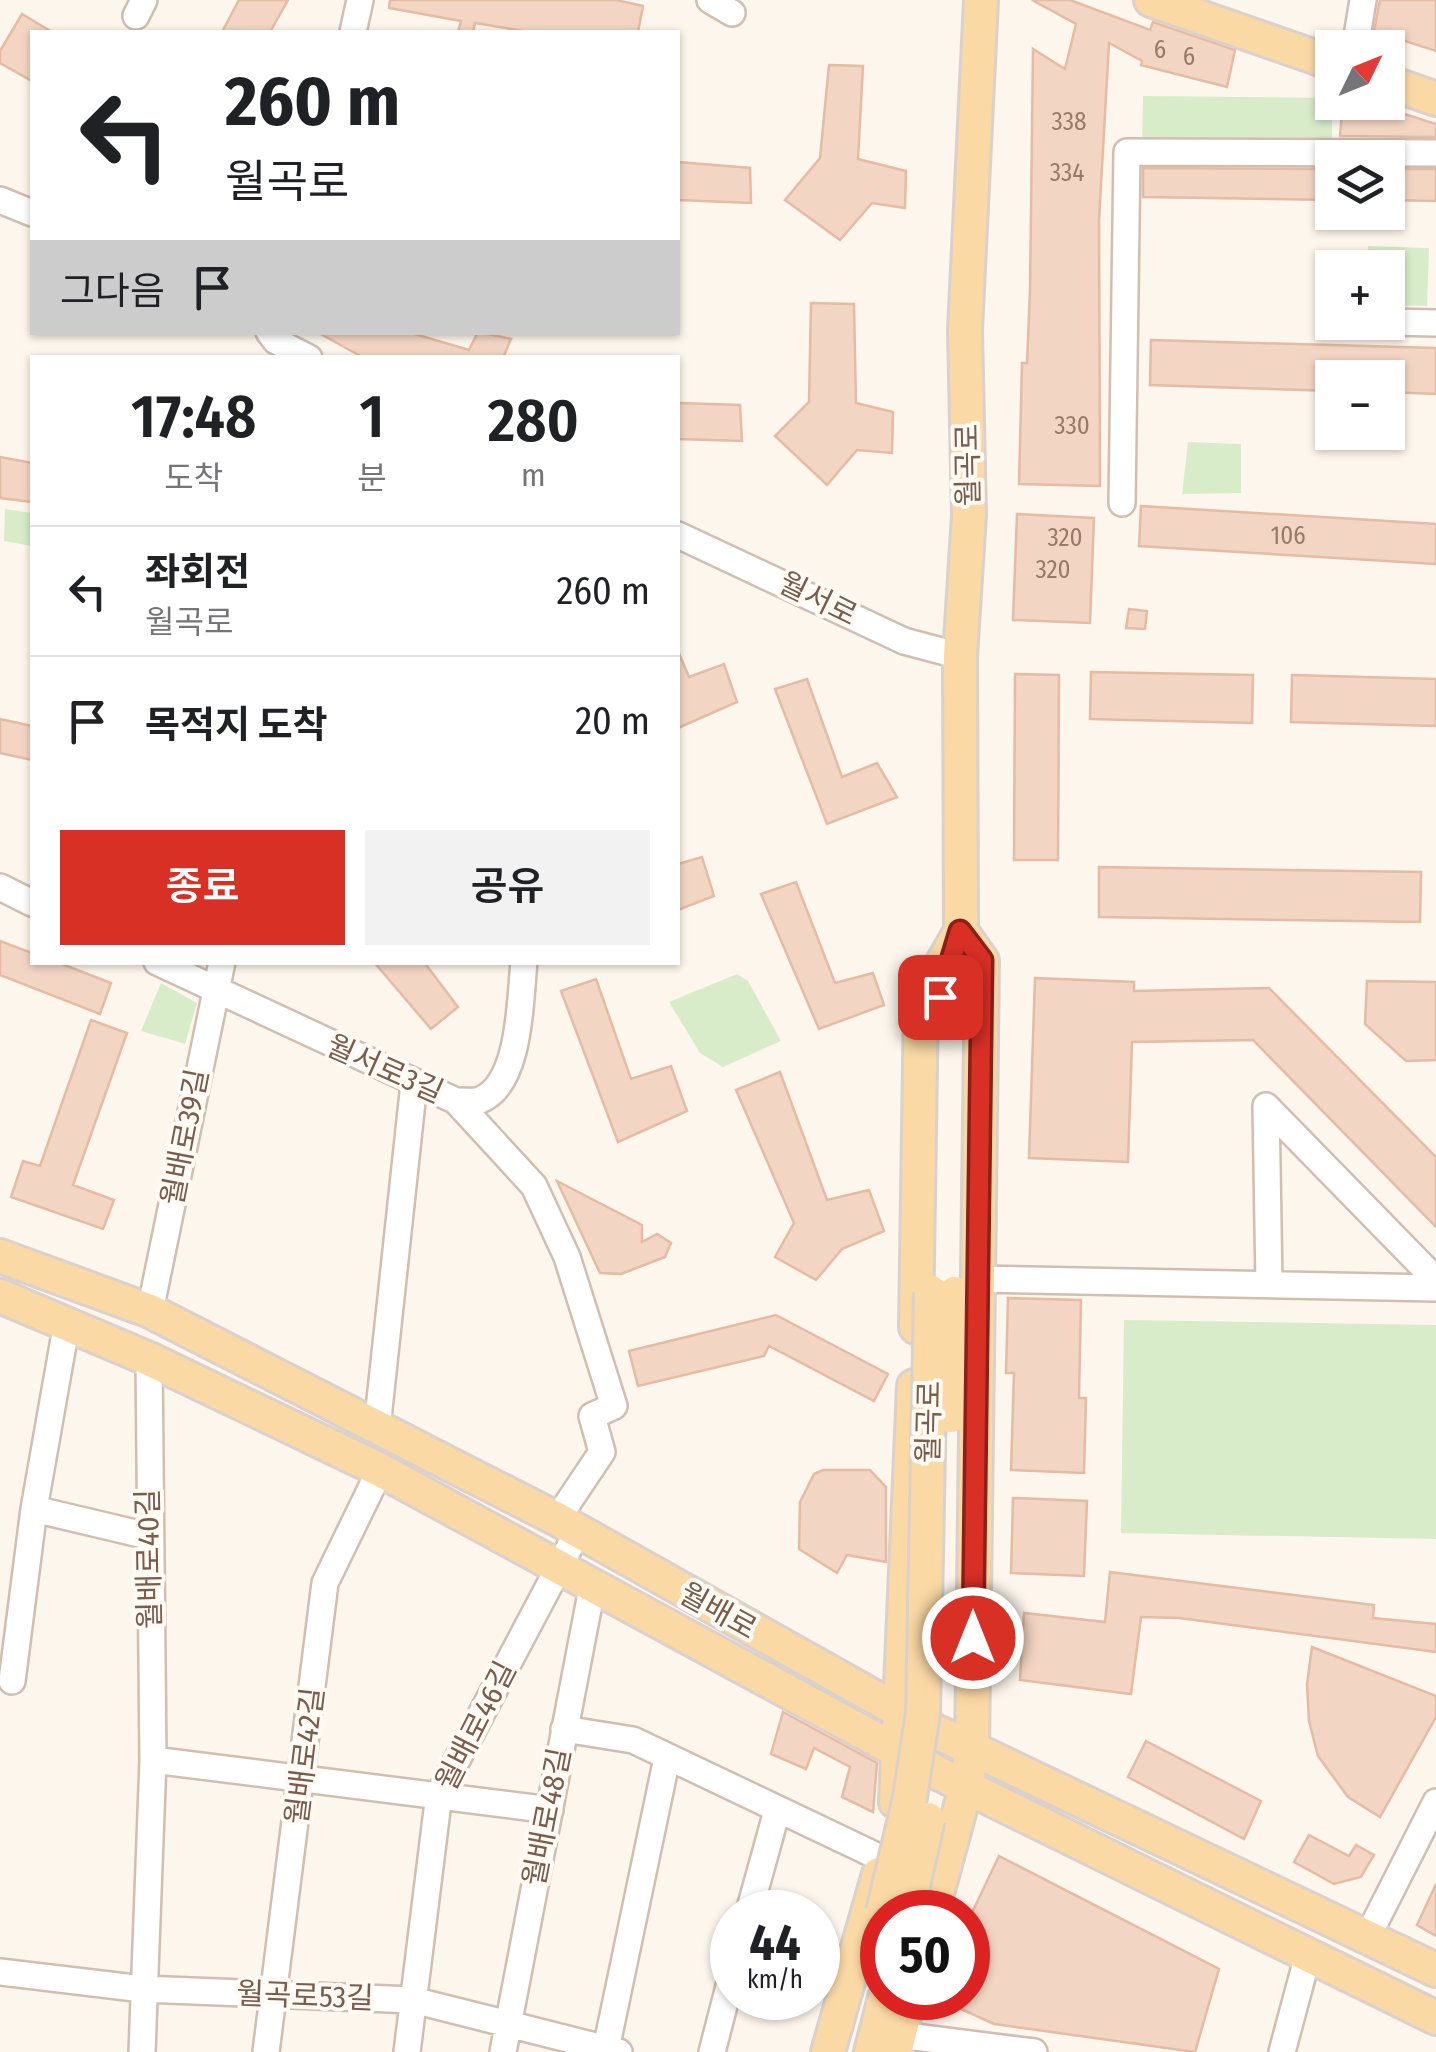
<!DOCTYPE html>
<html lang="ko">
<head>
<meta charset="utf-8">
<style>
  :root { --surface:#fff; --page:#f2f2f2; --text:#202124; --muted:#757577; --line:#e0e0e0; --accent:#d93025 }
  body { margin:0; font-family:"Fira Sans Condensed","Noto Sans KR",sans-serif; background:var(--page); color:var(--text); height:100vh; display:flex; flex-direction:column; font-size:38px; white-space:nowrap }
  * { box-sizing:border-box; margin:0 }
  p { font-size:32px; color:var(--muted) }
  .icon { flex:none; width:55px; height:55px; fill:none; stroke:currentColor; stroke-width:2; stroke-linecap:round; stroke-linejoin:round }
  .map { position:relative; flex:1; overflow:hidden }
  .details { position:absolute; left:30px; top:355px; width:650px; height:610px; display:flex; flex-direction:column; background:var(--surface); border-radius:0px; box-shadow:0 2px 8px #0004 }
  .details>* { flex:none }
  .banner { position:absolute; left:30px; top:30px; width:650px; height:305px; border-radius:0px; box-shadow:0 2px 8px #0004; background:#fff; color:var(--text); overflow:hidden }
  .needle { width:65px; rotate:47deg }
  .controls { position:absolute; left:1315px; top:30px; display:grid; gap:20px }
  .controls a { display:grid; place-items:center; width:90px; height:90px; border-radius:0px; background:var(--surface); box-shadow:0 2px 8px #0004; font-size:50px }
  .speed { position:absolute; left:710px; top:1890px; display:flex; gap:20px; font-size:50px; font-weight:700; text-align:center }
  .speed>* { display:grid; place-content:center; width:130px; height:130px; border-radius:50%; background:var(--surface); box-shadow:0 2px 8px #0004; line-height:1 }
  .speed small { font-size:25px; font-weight:400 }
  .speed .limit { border:15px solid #d22; background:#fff; color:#111 }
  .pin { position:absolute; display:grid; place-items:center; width:85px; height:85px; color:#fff; margin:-42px; border-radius:20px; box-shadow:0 5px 15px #0006 }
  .me { position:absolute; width:110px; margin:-55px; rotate:0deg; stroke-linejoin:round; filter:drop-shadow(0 0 8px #0008) }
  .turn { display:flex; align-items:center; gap:35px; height:210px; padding:0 30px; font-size:45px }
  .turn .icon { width:130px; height:130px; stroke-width:2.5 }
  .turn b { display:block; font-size:70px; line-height:85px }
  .then { display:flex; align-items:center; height:95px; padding:0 30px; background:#0003; gap:20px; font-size:38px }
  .eta { display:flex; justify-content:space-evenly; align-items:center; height:170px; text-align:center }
  .eta b { font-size:60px; font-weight:600; line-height:70px }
  .action { display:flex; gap:20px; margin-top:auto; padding:20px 30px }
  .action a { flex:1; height:115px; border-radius:0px; background:var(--accent); color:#fff; font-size:40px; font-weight:600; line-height:115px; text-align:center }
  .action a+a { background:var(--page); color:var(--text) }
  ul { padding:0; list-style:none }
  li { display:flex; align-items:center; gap:30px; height:130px; padding:0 30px; border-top:2px solid var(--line) }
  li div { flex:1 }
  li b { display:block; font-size:38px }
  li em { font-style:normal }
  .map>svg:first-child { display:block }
  .green { fill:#d8ecc9 }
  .building { fill:#f3d5c3; stroke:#e6bba3; stroke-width:2.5 }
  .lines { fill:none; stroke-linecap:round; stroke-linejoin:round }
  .minor-casing { stroke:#d1beb0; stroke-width:30 }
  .major-casing { stroke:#dad1cd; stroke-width:38 }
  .minor { stroke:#fff; stroke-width:25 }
  .major { stroke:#fbd9a5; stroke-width:32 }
  .major-bridge-casing { stroke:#dad1cd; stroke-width:38; stroke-linecap:butt }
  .major-bridge { stroke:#fbd9a5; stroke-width:32 }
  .route-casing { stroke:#8d1f18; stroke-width:25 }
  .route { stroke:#d93025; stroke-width:18 }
  .labels { text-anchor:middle; stroke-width:8; stroke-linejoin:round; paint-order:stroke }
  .number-label { font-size:25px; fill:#987a6a }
  .street-label { font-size:30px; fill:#7a5c4d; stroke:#fffaf3 }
</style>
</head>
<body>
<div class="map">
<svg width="1436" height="2052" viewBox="0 0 1436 2052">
  <rect width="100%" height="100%" fill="#fdf6ec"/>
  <path class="green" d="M1143,96L1332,98V145L1142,143Z
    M1368,246L1429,248L1427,306L1388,305V268L1368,267Z
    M1188,442L1241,444V493L1182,494Z
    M5,509L32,513V546L4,541Z
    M737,974L748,981L781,1041L723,1067L700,1053L669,1002Z
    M161,983L197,1003L185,1044L141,1031Z
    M1124,1320L1436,1325V1539L1121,1533Z"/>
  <path class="building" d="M239,0H288L270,32H222Z
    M390,0H616L643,6L638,32H529L475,23L473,32H458L461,21L389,8Z
    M1032,0H1070L1150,30L1153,22L1235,50L1227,87L1141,65L1142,61L1109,43L1099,220L1100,486L1019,484L1022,363H1027L1030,291L1033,49L1065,69L1076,24Z
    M1380,0H1436V51L1374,31Z
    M22,14L52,32H32V81L0,63V51Z
    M829,65L863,66L858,159L906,171L905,208L872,203L840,240L785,200L820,158Z
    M1343,102H1367L1436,124V137L1340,136Z
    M678,162L750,168L751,203L678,200Z
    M1143,168L1332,169V200L1143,197Z
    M1388,169H1436V201L1388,200Z
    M811,303L854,304L856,403L893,412L892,453L857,450L827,485L775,436L809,402Z
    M317,332H408L469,350L478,332L511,339L503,358H364Z
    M1151,340L1436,348V394L1388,392V378H1332V391L1150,385Z
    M678,403L740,405L742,441L678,439Z
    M0,457L32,463V502L0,498Z
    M1141,506L1436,524V564L1139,546Z
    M1017,514L1094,518L1090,623L1013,620Z
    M1129,609L1147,611L1145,629L1126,628Z
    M678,651L689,677L724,664L737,702L678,728Z
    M1091,672L1253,675L1252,723L1090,719Z
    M1015,674L1059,675L1058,860H1014Z
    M1292,675L1436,679V726L1291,722Z
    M807,679L842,777L877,763L897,797L827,824L775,689Z
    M0,719L32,726V760L0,753Z
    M702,857L714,896L678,910V864Z
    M1099,867L1421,872L1420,922L1099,917Z
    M796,882L835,983L873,973L884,1005L819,1029L761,894Z
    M0,941L32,953V962H57L111,983L100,1014L0,975Z
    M374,962H424L458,1007L431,1029Z
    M1035,978L1134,982V991L1269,988L1436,1157V1227L1253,1040L1132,1042L1128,1162L1029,1158Z
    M596,979L631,1079L671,1066L687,1111L618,1142L561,991Z
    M1367,981L1436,982V1060L1406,1061L1365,1024Z
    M91,1020L127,1033L73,1185L114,1200L103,1229L11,1197L23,1161L40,1166Z
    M780,1072L827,1200L869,1190L884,1231L842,1249L816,1280L775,1257L794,1223L736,1090Z
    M557,1181L642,1225V1242L657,1234L671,1243L665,1257L621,1274L600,1273Z
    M1008,1298L1081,1300L1079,1398H1086L1084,1473L1011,1470L1014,1373H1006Z
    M776,1315L888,1374L874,1401L769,1346L764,1356L638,1386L629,1351Z
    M823,1470H870L886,1487V1562L847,1555L837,1573L799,1549L800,1502L814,1474Z
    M1013,1498L1087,1501L1084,1576L1011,1573Z
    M1110,1572L1374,1605L1373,1618L1436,1624V1652L1179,1618L1141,1617L1131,1694L1020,1680L1024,1613L1105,1622Z
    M1312,1647L1436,1696V1717L1380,1817L1348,1797L1318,1756L1309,1721L1307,1684Z
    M783,1712L877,1763L873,1812L842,1797L850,1767L814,1748L806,1769L771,1754Z
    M1146,1741L1261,1801L1244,1839L1128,1777Z
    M1309,1835L1349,1856L1356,1845L1374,1855L1361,1877L1334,1884L1294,1862Z
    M999,1856L1219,1969L1195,2052L994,2024L937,1998H968V1921Z
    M1436,1884V1936L1417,1925Z"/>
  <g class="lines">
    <defs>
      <path id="minor" d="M710,0L732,13
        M136,16L144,0
        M353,32L360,0
        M1355,48L1363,0
        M0,200L32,213
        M1388,322L1436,323
        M269,332L276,341L309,358
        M1122,503L1127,152L1436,153
        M678,535L904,641L960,656
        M0,887L32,903
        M157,962L456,1101C463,1101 474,1102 480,1100C521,1084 520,999 524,962
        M456,1101L534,1186L567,1257L614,1406L592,1416L602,1452L557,1519
        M976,1279L1436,1288
        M1269,1284L1266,1106L1436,1280
        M150,1311L222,962
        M377,1428L414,1083
        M34,1509L148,1536
        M12,1681L34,1509L67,1322
        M564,1729L633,1740L883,1859
        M153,1760L550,1810
        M749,1912L777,1811
        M1368,1936L1436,1802
        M0,1972L143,1989L413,2000L619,2052
        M899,2035L1034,2052
        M606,2049L667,1758
        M142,2052L153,1760L149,1359
        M266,2052L325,1583L380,1470
        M407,2052L439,1794L577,1533
        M503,2052L593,1583
        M712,2052L732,1975
        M1282,2052L1308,1955"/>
      <path id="major" d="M1151,0L1332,63
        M1388,82L1436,99
        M0,1256L150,1311L557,1519L935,1731L1436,1970
        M0,1296L149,1359L380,1470L938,1773L1436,2018
        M916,1327L921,1000L961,931L960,656L969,515L965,330L981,0
        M896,1802L914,1386
        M932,1912L966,1787L972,1749L982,961L961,931
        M828,2052L879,1874
        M871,2052L885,1998
        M895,2052L909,1998"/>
    </defs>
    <use href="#minor" class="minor-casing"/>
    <use href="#major" class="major-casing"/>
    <use href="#minor" class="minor"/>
    <use href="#major" class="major"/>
    <defs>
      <path id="major-bridge" d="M951,1416L955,1293
        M883,1912L910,1797L923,1713L931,1292
        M907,1912L928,1819"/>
    </defs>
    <use href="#major-bridge" class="major-bridge-casing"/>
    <use href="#major-bridge" class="major-bridge"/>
  </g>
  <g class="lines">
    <defs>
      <path id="route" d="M940,997L960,931L982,960L973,1638"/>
    </defs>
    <use href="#route" class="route-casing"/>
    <use href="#route" class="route"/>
  </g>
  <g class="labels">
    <g class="number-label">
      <text x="1160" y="58">6</text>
      <text x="1189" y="65">6</text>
      <text x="1069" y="130">338</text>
      <text x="1067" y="181">334</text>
      <text x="1072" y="434">330</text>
      <text x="1288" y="544">106</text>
      <text x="1065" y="546">320</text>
      <text x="1053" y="578">320</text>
    </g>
    <g class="street-label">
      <text transform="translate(968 465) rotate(-91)" y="10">월곡로</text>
      <text transform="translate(818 599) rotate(26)" y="10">월서로</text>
      <text transform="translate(385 1069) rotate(24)" y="10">월서로3길</text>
      <text transform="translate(185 1137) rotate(-79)" y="10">월배로39길</text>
      <text transform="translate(929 1422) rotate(-89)" y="10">월곡로</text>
      <text transform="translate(149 1559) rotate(-91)" y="10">월배로40길</text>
      <text transform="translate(718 1611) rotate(29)" y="10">월배로</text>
      <text transform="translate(476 1726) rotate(-63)" y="10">월배로46길</text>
      <text transform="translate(305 1756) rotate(-83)" y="10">월배로42길</text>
      <text transform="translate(547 1817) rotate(-79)" y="10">월배로48길</text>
      <text transform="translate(305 1996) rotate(2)" y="10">월곡로53길</text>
    </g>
  </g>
</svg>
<div class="controls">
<a><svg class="needle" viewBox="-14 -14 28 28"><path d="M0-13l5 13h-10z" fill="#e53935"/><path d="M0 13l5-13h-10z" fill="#757577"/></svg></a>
<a><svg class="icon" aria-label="layers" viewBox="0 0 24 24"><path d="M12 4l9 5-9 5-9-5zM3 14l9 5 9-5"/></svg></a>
<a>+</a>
<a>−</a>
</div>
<div class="speed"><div>44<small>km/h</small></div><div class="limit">50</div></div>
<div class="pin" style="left:940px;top:997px;background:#d93025"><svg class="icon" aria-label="arrive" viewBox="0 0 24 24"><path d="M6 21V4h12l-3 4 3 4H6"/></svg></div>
<svg class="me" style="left:973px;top:1638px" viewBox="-20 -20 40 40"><circle r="17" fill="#d93025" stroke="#fff" stroke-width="3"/><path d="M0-11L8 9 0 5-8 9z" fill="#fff"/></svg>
<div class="banner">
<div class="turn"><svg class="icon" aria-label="left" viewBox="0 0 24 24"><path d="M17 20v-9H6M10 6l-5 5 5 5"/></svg><div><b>260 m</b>월곡로</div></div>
<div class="then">그다음<svg class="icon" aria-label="arrive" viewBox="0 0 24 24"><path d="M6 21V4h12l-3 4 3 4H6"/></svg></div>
</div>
<section class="details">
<div class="eta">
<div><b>17:48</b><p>도착</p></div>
<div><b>1</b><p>분</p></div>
<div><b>280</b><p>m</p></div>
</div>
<ul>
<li><svg class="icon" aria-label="left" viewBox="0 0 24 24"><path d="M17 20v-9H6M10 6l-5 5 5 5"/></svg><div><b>좌회전</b><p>월곡로</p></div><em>260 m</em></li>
<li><svg class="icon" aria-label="arrive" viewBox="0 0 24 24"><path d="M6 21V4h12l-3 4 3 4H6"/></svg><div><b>목적지 도착</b></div><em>20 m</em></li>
</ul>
<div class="action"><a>종료</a><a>공유</a></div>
</section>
</div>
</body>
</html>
